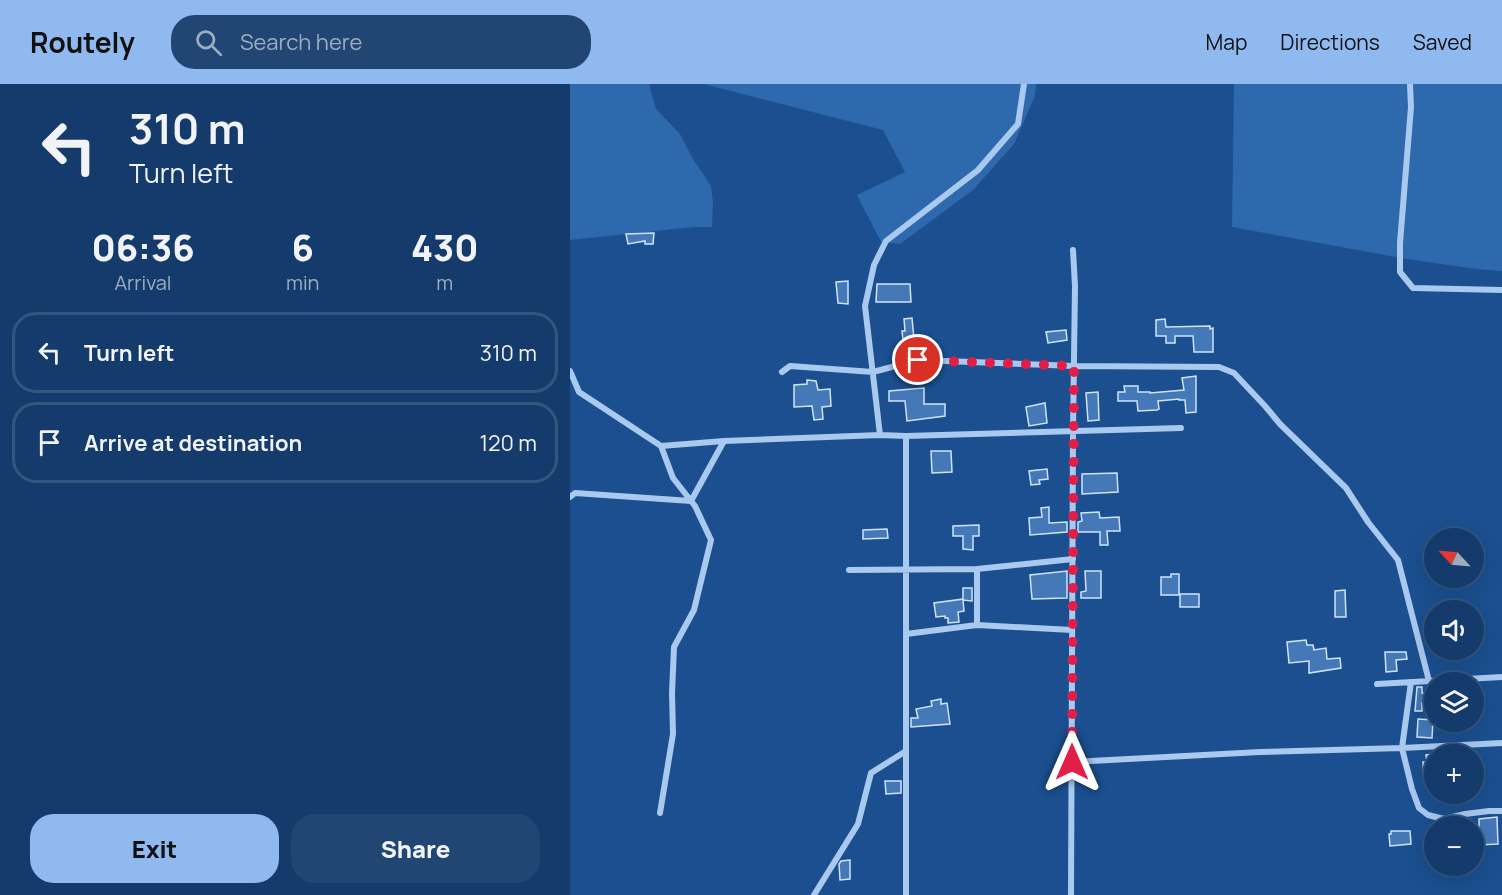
<!DOCTYPE html>
<html lang="en">
<head>
<meta charset="utf-8">
<style>
  :root { --surface:#143b6b; --page:#214673; --text:#f1f3f6; --muted:#9dadc1; --line:#33557e; --accent:#90b9f0 }
  body { margin:0; font-family:Manrope,sans-serif; background:var(--page); color:var(--text); height:100vh; display:flex; flex-direction:column; font-size:22px; white-space:nowrap }
  * { box-sizing:border-box; margin:0 }
  p { font-size:20px; color:var(--muted) }
  .icon { flex:none; width:33px; height:33px; fill:none; stroke:currentColor; stroke-width:2; stroke-linecap:round; stroke-linejoin:round }
  .map { position:relative; flex:1; overflow:hidden }
  .drawer { display:flex; flex-direction:column; background:var(--surface); width:570px }
  .drawer>* { flex:none }
  .top-card { background:#143b6b; color:var(--text); overflow:hidden }
  .needle { width:39px; rotate:296deg }
  .controls { position:absolute; left:854px; top:444px; display:grid; gap:12px }
  .controls a { display:grid; place-items:center; width:60px; height:60px; border-radius:50%; background:var(--surface); box-shadow:0 6px 24px #0002,0 0 0 2px var(--line); font-size:30px }
  .pin { position:absolute; display:grid; place-items:center; width:51px; height:51px; color:#fff; margin:-26px; border:3px solid #fff; border-radius:50%; box-shadow:0 2px 6px #0007 }
  .me { position:absolute; width:66px; margin:-33px; rotate:0deg; stroke-linejoin:round; filter:drop-shadow(0 0 4px #0008) }
  .turn { display:flex; align-items:center; gap:21px; height:126px; padding:0 30px; font-size:27px }
  .turn .icon { width:78px; height:78px; stroke-width:2.5 }
  .turn b { display:block; font-size:42px; line-height:51px }
  .eta { display:flex; justify-content:space-evenly; align-items:center; height:102px; text-align:center }
  .eta b { font-size:36px; font-weight:800; line-height:42px }
  .button { display:flex; gap:12px; margin-top:auto; padding:12px 30px }
  .button a { flex:1; height:69px; border-radius:24px; background:var(--accent); color:#111; font-size:24px; font-weight:800; line-height:69px; text-align:center }
  .button a+a { background:var(--page); color:var(--text) }
  ul { padding:0; list-style:none }
  li { display:flex; align-items:center; gap:18px; height:81px; margin:0 12px 9px; padding:0 18px; border:3px solid var(--line); border-radius:24px }
  li div { flex:1 }
  li b { display:block; font-size:22px }
  li em { font-style:normal }
  header { display:flex; align-items:center; gap:36px; box-sizing:border-box; height:84px; padding:0 30px; background:var(--accent); color:#111 }
  header strong { font-size:28px }
  nav { display:flex; gap:33px; margin-inline-start:auto; font-size:21px }
  .search { width:420px; height:54px; background:var(--page); display:flex; align-items:center; gap:15px; box-sizing:border-box; padding:0 21px; border-radius:24px; color:var(--muted); font-size:22px }
  main { display:flex; flex:1; min-height:0 }
  .map>svg:first-child { display:block }
  .green { fill:#2e69ad }
  .building { fill:#4478b7; stroke:#cfe3fa; stroke-width:1.5 }
  .lines { fill:none; stroke-linecap:round; stroke-linejoin:round }
  .minor { stroke:#a9c9ee; stroke-width:6 }
  .route { stroke:#e11d48; stroke-width:10; stroke-dasharray:0 18 }
</style>
</head>
<body>
<header>
<strong>Routely</strong>
<div class="search"><svg class="icon" aria-label="search" viewBox="0 0 24 24"><circle cx="10" cy="10" r="6"/><path d="M15 15l6 6"/></svg>Search here</div>
<nav><a>Map</a><a>Directions</a><a>Saved</a></nav>
</header>
<main>
<section class="drawer">
<div class="top-card">
<div class="turn"><svg class="icon" aria-label="left" viewBox="0 0 24 24"><path d="M17 20v-9H6M10 6l-5 5 5 5"/></svg><div><b>310 m</b>Turn left</div></div>
</div>
<div class="eta">
<div><b>06:36</b><p>Arrival</p></div>
<div><b>6</b><p>min</p></div>
<div><b>430</b><p>m</p></div>
</div>
<ul>
<li><svg class="icon" aria-label="left" viewBox="0 0 24 24"><path d="M17 20v-9H6M10 6l-5 5 5 5"/></svg><div><b>Turn left</b></div><em>310 m</em></li>
<li><svg class="icon" aria-label="arrive" viewBox="0 0 24 24"><path d="M6 21V4h12l-3 4 3 4H6"/></svg><div><b>Arrive at destination</b></div><em>120 m</em></li>
</ul>
<div class="button"><a>Exit</a><a>Share</a></div>
</section>
<div class="map">
<svg width="932" height="811" viewBox="0 0 932 811">
  <rect width="100%" height="100%" fill="#1b4f8f"/>
  <path class="green" d="M0,0H79L86,25L110,50L123,75L141,102L143,119L142,143H124L0,156Z
    M134,0H466L465,12L444,60L403,106L330,160L311,158L287,111L335,88L313,46Z
    M664,0H932V187L906,185L837,175L662,143Z"/>
  <path class="building" d="M84,149L83,160H75V157L58,160L56,150Z
    M278,197V220L268,219L266,198Z
    M307,200H340L341,218H306Z
    M342,234L344,255L333,256L332,247H335L334,235Z
    M595,235L596,243L640,242V245L643,244V268H624L623,252H605V259H596V252H586V236Z
    M496,246L497,256L478,259L476,248Z
    M626,292V328L616,329L615,316H609V315L588,317L589,325L587,326L568,327L567,317H548V308H555L554,302H568V308H580V309L614,306L612,294Z
    M237,296L246,297L248,306L260,305L261,322L252,323L253,335L244,336L242,322L224,323V301L237,300Z
    M354,304V320H375V332L337,337L335,317H319V307Z
    M528,308L529,336L518,337L516,309Z
    M475,319L477,339L459,342L456,323Z
    M361,367H381L382,388L362,389Z
    M477,385L478,395L469,396L470,400L461,401L459,387Z
    M547,389L548,408L512,410V390Z
    M479,423V439L497,438V448L460,451L459,434L472,433L471,424Z
    M529,428L530,434L549,433L550,447H537L538,461H530V448H508V438L512,437L511,429Z
    M409,441V452H403V466L393,465V452H383V442Z
    M317,445L318,454L293,455V446Z
    M497,487V514L462,515L460,491Z
    M515,487H531V514H511V508L516,507Z
    M601,490H609V511H591V493H601Z
    M393,504H402V517L393,516L394,527L388,528L389,538L378,539V534H375V532L366,533L364,519L393,515Z
    M775,506L776,533H765V507Z
    M610,510H629V523H610Z
    M736,556L737,561H743L744,566L756,564L757,575L770,574L771,584L739,589V577L719,579L717,558Z
    M815,568H836L837,575L826,576L827,587L816,588Z
    M847,603H852V609L860,610L859,620L852,619V627H845Z
    M371,615V620L377,619L380,640L341,643V634H348L346,625L362,622L361,617Z
    M848,635L863,636L862,654L847,653Z
    M864,670V696L854,697L853,678H857L856,671Z
    M315,697H331V709L316,710Z
    M927,733L928,760L909,761V735Z
    M821,747H840L841,760L820,762L819,750H821Z
    M280,776V795L270,796L269,780L271,777Z"/>
  <g class="lines">
    <path class="minor" d="M840,0L841,23L830,159V188L843,204L932,206
      M0,287L9,308L91,362L154,357
      M212,288L220,282L303,288L348,276L504,282L649,283L664,289L695,322L710,340L776,404L798,438L828,476L859,597
      M336,352L611,344
      M0,413L5,409L121,417L154,357L310,351
      M407,485L503,475
      M279,486L407,485V541L336,550
      M407,541L502,546
      M841,598L832,664L842,705L849,724L858,731L874,735L895,730L919,727H932
      M807,600L932,593
      M502,678L690,668L832,664L932,659
      M90,729L103,650L102,609L104,563L124,526L141,456L125,422L103,394L91,362
      M244,811L288,740L301,689L336,667
      M336,811V352L310,351L295,222L304,181L316,157L408,86L448,40L454,0
      M501,811L503,347L505,202L503,166"/>
  </g>
  <g class="lines">
    <path class="route" d="M348,276L504,282L502,678"/>
  </g>
</svg>
<div class="controls">
<a><svg class="needle" viewBox="-14 -14 28 28"><path d="M0-13l5 13h-10z" fill="#e53935"/><path d="M0 13l5-13h-10z" fill="#9dadc1"/></svg></a>
<a><svg class="icon" aria-label="sound" viewBox="0 0 24 24"><path d="M4 9h4l5-4v14l-5-4H4zM17 9q2 3 0 6"/></svg></a>
<a><svg class="icon" aria-label="layers" viewBox="0 0 24 24"><path d="M12 4l9 5-9 5-9-5zM3 14l9 5 9-5"/></svg></a>
<a>+</a>
<a>−</a>
</div>
<div class="pin" style="left:348px;top:276px;background:#d93025"><svg class="icon" aria-label="arrive" viewBox="0 0 24 24"><path d="M6 21V4h12l-3 4 3 4H6"/></svg></div>
<svg class="me" style="left:502px;top:678px" viewBox="-20 -20 40 40"><path d="M0-17L14 15 0 8-14 15z" fill="#e11d48" stroke="#fff" stroke-width="4"/></svg>
</div>
</main>
</body>
</html>
